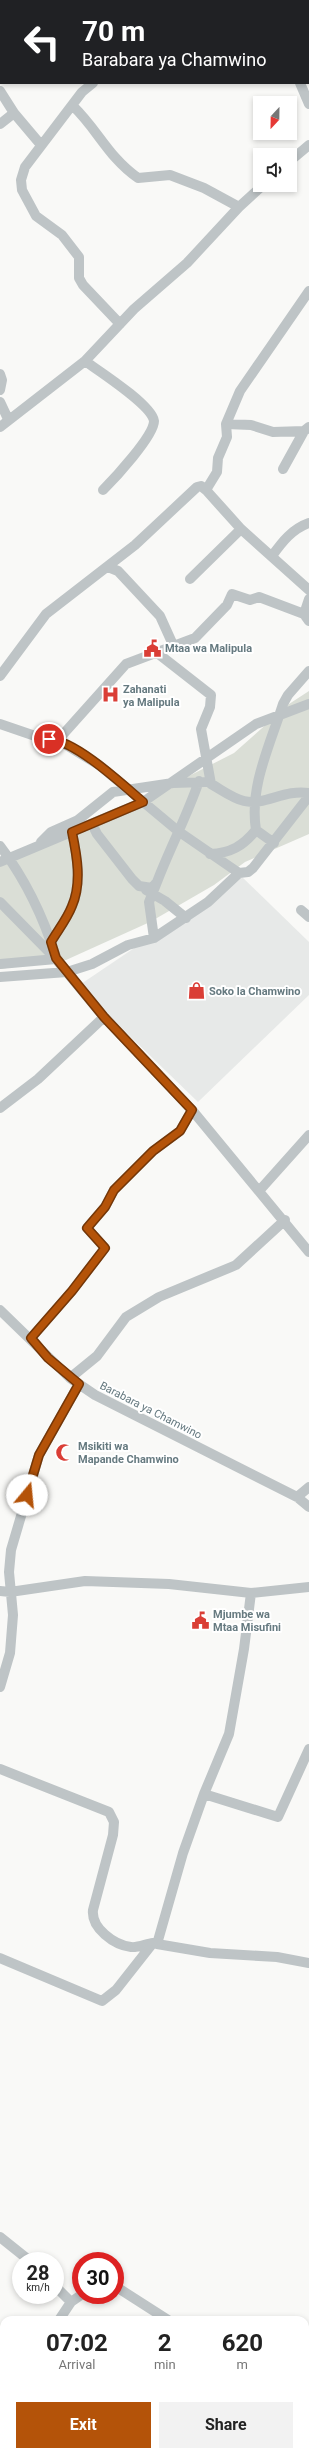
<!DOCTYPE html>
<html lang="en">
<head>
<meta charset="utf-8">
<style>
  :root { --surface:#fff; --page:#f2f2f2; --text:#222; --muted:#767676; --accent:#b45309 }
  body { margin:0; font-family:Roboto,sans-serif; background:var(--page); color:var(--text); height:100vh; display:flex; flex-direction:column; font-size:15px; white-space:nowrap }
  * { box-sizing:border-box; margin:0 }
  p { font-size:13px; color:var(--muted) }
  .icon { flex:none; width:22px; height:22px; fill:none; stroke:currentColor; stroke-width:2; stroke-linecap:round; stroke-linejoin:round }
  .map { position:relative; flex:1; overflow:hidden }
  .sheet { position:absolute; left:0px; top:2316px; width:309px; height:140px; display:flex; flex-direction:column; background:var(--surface); border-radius:12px 12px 0 0; box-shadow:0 2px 6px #0003 }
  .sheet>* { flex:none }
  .banner { position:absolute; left:0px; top:0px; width:309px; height:84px; box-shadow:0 2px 6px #0003; background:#202124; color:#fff; overflow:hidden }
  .needle { width:26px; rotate:202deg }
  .fabs { position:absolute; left:253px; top:96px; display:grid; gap:8px }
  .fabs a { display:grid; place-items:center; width:44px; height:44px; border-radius:0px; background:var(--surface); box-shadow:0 2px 6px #0003; font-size:20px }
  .speed { position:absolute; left:12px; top:2252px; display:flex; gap:8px; font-size:20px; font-weight:700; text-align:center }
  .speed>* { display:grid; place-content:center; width:52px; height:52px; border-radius:50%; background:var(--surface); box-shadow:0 2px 6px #0003; line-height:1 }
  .speed small { font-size:10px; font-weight:400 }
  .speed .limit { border:6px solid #d22; background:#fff; color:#111 }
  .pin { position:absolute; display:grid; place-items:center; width:34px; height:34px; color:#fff; margin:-17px; border:2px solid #fff; border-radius:50%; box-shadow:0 1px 4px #0007 }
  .me { position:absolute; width:44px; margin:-22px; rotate:17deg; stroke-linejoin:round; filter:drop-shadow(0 0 3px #0008) }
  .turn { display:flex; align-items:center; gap:14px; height:84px; padding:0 16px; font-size:18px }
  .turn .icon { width:52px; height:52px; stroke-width:2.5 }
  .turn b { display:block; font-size:28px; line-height:34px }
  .eta { display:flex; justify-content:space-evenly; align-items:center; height:68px; text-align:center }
  .eta b { font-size:24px; font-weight:700; line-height:28px }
  .cta { display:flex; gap:8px; margin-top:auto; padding:8px 16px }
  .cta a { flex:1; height:46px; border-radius:0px; background:var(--accent); color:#fff; font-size:16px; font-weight:700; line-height:46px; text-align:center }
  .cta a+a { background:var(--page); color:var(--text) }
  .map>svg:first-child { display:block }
  .built { fill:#e7e9e8 }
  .green { fill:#daded6 }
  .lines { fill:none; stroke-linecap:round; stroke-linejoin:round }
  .minor { stroke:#bec4c6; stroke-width:10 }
  .route-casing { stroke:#753606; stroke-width:10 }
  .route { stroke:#b45309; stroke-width:7 }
  .labels { text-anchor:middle; stroke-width:4; stroke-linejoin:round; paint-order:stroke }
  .poi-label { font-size:11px; font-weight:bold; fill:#667a80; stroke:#fff; text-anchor:start }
  .street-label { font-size:11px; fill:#667a80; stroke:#fff }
</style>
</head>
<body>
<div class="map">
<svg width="309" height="2456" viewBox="0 0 309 2456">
  <rect width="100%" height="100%" fill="#f9f9f7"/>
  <path class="built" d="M241,876L309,942V995L198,1102L78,986Z"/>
  <path class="green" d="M309,691V834L245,862L214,885L150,922L66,960L0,969V864L132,805L234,753L289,704Z"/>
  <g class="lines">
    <path class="minor" d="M116,0L117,1
      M259,0V1
      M40,1V0
      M206,1L208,0
      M0,32L1,31
      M93,83L82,92L25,167L21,180L22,190L36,216L62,235L79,257V278L83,285L120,324
      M300,83L309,104
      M0,91L14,113L41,145
      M73,106C98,130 108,157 138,178L170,175L204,188L239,207
      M0,124L14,113
      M290,161L309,145
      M309,291L240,391L226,424L227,437L218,458L217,472L206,490L241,529L309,590
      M85,361C99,371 152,405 154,421C154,436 114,479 103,490
      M0,374L2,380L0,390
      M0,402L8,419
      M226,424L251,425L273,432L304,431L309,427
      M0,427L85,361L134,309L187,263L239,207L263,185
      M283,469L304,431
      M272,556C282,542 292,529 309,523
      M108,567L118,571L160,616L174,647
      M190,579L241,529
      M309,599L304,614L309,621
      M156,652L211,695L210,707L201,729L211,784C222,790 232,798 244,801C265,806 284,789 309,793
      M0,676L46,614L135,545L197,487L201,486L206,490
      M0,724L41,738L58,740L99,765L178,831L239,873L248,872L253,868L309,796
      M58,740L126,664L195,638L227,605L232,594L250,600L259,597L304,614
      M92,824L97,834L132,879L139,886L152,888L157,882C170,848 187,816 199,781
      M41,842L51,832L78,820L113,792L173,783L205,782
      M274,843L256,830C249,787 270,745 283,704L288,695L309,671
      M0,846C26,880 43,916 56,957
      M210,854C231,853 243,846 256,830
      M0,862L143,802L256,724L309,704
      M146,890L165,901L186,918
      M0,902L56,959L104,1017L192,1110L309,1252
      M301,910L309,917
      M154,938L149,902L157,882
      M51,942C58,930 67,919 72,906C82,883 77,856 72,832
      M0,964L56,959
      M0,977L67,972L92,964L128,945L154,938L208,902L239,873
      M0,1108L38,1079L104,1017
      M259,1191L309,1135
      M0,1310L70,1378L95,1395L297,1497L309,1507
      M31,1338L72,1291L105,1248L87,1228L105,1207L114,1190L153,1151L180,1131L192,1110
      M70,1378L97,1356L126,1317L159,1297L236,1265L285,1220
      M297,1497L309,1487
      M0,1591L10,1592L85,1581L169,1584L251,1593L309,1587
      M0,1687L10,1653L13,1615L9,1572L11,1550L39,1455L79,1384
      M0,1769L109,1812L114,1822L113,1835L93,1910C91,1928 114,1945 131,1947C137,1948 146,1944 153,1943
      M204,1794L278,1817L309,1749
      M157,1944L210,1953L277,1957L309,1963
      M0,1958L102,2001L116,1990L153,1943L157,1944L183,1853L204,1794L229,1734L244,1649L251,1593
      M0,2237L30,2261
      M55,2286L71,2302L81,2295
      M115,2286L168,2320
      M59,2320L71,2302
      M0,2400L4,2396
      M117,2452L119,2456
      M235,2456L236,2452"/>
  </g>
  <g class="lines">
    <defs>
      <path id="route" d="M27,1495L39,1455L79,1384L48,1358L31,1338L72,1291L105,1248L87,1228L105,1207L114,1190L153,1151L180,1131L192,1110L104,1017L56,958L51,942C58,930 67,919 72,906C82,883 77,856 72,832L143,802C122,784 76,741 49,739"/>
    </defs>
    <use href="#route" class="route-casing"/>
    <use href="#route" class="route"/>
  </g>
  <defs>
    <symbol id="civic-bare" viewBox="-9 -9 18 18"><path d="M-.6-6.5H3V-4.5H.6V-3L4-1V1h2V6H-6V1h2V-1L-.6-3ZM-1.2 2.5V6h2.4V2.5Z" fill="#da3e36" stroke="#fff" stroke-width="2.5" paint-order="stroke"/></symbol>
    <symbol id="hospital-bare" viewBox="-9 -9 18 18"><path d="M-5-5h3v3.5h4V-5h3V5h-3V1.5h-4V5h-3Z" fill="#da3e36" stroke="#fff" stroke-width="2.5" paint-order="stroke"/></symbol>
    <symbol id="shop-bare" viewBox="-9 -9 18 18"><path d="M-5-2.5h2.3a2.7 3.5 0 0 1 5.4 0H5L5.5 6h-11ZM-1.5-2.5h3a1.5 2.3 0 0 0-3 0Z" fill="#da3e36" stroke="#fff" stroke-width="2.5" paint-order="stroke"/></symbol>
    <symbol id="mosque-bare" viewBox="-9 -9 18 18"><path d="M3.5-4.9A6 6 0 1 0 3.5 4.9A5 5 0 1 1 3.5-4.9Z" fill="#da3e36" stroke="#fff" stroke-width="2.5" paint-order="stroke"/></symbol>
  </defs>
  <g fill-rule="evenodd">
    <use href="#civic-bare" x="140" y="636" width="25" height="25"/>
    <use href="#hospital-bare" x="98" y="682" width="25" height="25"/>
    <use href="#shop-bare" x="184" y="978" width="25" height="25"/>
    <use href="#mosque-bare" x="52" y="1440" width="25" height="25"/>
    <use href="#civic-bare" x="188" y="1608" width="25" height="25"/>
  </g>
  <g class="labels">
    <g class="poi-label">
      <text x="165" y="652">Mtaa wa Malipula</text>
      <text x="123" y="693">Zahanati<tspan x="123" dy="13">ya Malipula</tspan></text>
      <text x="209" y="995">Soko la Chamwino</text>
      <text x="78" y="1450">Msikiti wa<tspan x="78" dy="13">Mapande Chamwino</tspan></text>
      <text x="213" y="1618">Mjumbe wa<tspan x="213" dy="13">Mtaa Misufini</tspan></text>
    </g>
    <g class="street-label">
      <text transform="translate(151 1410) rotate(27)" y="4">Barabara ya Chamwino</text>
    </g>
  </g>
</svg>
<div class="fabs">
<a><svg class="needle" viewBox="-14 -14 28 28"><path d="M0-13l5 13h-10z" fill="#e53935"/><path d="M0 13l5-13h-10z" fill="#767676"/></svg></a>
<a><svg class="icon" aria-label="sound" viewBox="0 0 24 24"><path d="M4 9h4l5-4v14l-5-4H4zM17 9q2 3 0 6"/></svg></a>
</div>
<div class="speed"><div>28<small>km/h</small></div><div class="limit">30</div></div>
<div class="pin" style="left:49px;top:739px;background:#d93025"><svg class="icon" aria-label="arrive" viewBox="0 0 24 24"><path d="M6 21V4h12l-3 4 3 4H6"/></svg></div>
<svg class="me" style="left:27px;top:1495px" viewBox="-20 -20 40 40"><circle r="19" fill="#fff"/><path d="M0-13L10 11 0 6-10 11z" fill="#b45309"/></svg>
<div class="banner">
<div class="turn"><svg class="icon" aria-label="left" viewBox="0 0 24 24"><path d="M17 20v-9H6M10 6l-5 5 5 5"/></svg><div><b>70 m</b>Barabara ya Chamwino</div></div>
</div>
<section class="sheet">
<div class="eta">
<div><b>07:02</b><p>Arrival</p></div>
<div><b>2</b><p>min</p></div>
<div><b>620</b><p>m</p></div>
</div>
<div class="cta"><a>Exit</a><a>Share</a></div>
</section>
</div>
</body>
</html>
